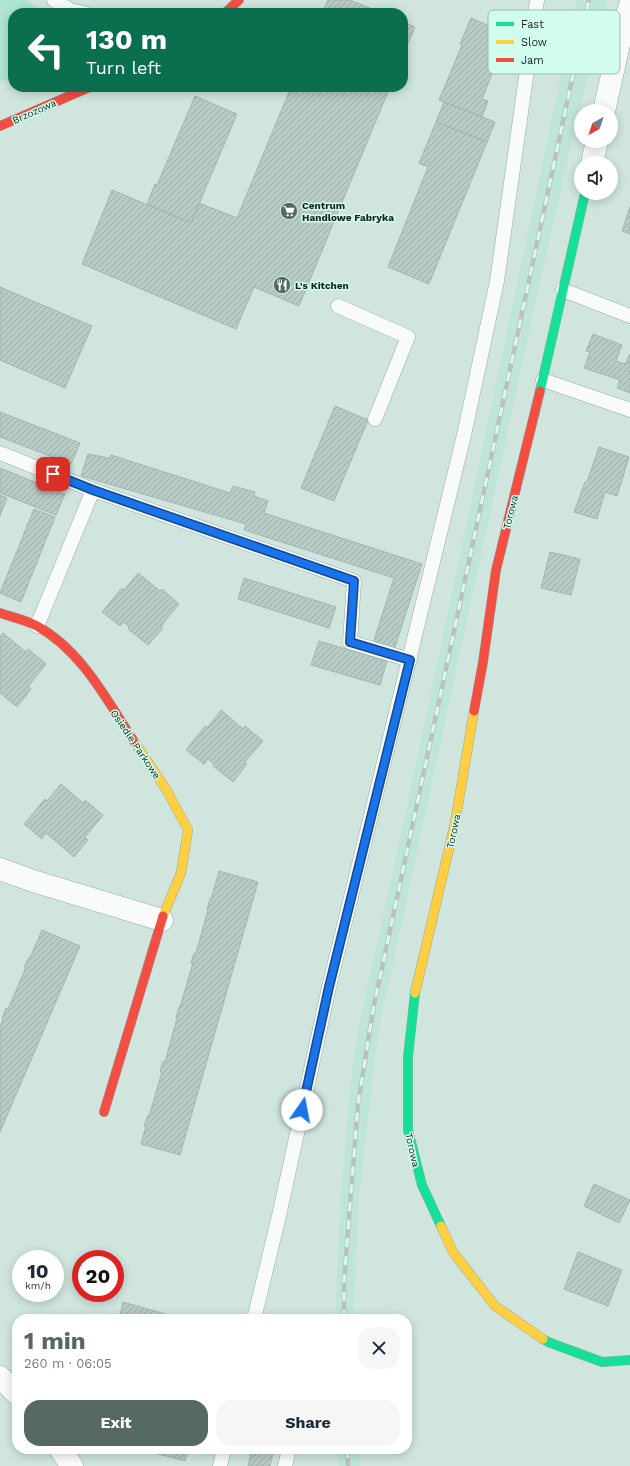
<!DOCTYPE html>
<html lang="en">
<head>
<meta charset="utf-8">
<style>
  :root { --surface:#fff; --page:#f6f6f7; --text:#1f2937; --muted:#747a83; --accent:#556862 }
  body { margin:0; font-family:"Work Sans",sans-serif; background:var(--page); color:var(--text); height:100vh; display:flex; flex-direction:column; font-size:15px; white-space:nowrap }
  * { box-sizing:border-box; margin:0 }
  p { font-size:13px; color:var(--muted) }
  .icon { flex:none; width:22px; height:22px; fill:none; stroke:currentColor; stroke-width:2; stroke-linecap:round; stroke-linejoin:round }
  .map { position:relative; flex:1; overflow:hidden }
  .side { position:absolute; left:12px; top:1314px; width:400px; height:140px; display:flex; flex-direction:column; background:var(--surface); border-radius:16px; box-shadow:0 2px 10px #0003 }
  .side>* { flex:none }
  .hud { position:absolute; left:8px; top:8px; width:400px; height:84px; border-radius:16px; box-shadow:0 2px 10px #0003; background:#0b6e4f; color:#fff; overflow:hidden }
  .needle { width:26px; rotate:220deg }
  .controls { position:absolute; left:574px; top:104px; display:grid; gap:8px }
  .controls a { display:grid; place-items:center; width:44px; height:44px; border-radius:50%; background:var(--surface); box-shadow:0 2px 10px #0003; font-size:20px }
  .speed { position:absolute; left:12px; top:1250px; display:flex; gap:8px; font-size:20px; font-weight:700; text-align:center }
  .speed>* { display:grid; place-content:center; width:52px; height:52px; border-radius:50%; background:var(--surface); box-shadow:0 2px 10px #0003; line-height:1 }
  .speed small { font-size:10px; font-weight:400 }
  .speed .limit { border:6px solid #d22; background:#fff; color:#111 }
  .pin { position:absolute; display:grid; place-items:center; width:34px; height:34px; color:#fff; margin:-17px; border-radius:8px; box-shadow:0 2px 6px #0006 }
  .me { position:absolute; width:44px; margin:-22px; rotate:12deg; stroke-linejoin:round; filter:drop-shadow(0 0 3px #0008) }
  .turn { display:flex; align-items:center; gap:14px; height:84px; padding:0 12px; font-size:18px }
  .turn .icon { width:52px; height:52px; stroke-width:2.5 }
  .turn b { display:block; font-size:28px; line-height:34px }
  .round { display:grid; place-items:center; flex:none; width:42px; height:42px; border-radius:16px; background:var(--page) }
  .overview { display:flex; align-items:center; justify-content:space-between; height:68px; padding:0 12px }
  h1 { font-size:24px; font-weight:700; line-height:30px; color:var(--accent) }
  .action { display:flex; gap:8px; margin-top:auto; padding:8px 12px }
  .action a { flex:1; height:46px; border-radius:16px; background:var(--accent); color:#fff; font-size:16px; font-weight:700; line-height:46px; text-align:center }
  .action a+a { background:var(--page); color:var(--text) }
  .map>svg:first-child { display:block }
  .built { fill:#bfe5d9 }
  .green { fill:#ade5d4 }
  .building { fill:url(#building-hatch); stroke:#a5b6b1 }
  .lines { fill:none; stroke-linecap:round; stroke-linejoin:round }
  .lane-casing { stroke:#99aaa4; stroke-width:15 }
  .street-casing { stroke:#99aaa4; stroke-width:23 }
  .fast-casing { stroke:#99aaa4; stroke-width:10 }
  .slow-casing { stroke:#99aaa4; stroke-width:10 }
  .jam-casing { stroke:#99aaa4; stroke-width:10 }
  .lane { stroke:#f8fbfa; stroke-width:14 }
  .street { stroke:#f8fbfa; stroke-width:22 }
  .fast { stroke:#16e098; stroke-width:9 }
  .slow { stroke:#ffcf43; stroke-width:9 }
  .jam { stroke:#f24e42; stroke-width:9 }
  .rail-casing { stroke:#bbc1bf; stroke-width:4.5 }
  .rail { stroke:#d2fdee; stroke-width:3; stroke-dasharray:9; stroke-linecap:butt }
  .route-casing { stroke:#114b97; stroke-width:10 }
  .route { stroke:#1a73e8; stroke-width:7 }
  .labels { text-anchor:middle; stroke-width:3; stroke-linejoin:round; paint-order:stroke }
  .street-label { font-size:10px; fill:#14241f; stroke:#d2fdee }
  .poi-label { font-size:10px; font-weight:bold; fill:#14241f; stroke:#d2fdee; text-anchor:start }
  .key { fill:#d2fdee; stroke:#99bcb0; stroke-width:1 }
  .key-label { font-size:11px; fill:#14241f }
</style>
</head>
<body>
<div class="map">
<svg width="630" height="1466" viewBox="0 0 630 1466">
  <defs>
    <pattern id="building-hatch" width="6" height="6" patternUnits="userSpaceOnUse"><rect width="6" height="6" fill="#b9cbc5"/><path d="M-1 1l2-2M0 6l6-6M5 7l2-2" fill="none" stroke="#9eaea9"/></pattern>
  </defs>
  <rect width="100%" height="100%" fill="#cfe5de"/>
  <path class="built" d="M577,0H607L578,115L537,295L378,1033L359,1195L353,1319H335L341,1194L351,1079L358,1030L407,807Z
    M337,1449H358L360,1466H339Z"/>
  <path class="green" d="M0,0H25L45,13H13V77L0,82Z"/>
  <path class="building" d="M328,0H350L382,13H322Z
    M471,18L508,34L482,99L488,101L482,117L439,100L462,45L460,44Z
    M403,22L415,27L403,55Z
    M291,87H390L299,306L254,287L236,329L82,264L112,190L191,223L199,203L237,218Z
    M195,96L237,114L191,223L147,204L155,184L157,185Z
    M444,102L495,122L487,142L436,122Z
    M436,122L487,142L429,284L388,267L428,167L419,163Z
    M630,207V234L622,231Z
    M0,287L92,326L65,388L0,360Z
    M593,334L622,345L616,361L625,364L630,354V393L617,388L620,380L584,368L590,352L586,351Z
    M335,406L368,420L334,501L301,488Z
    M0,412L80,443L71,464L0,437Z
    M599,447L629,457L617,496L605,492L597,519L574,512L585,482H587Z
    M88,454L109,458L111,455L230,493L233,486L255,492L254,496L268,501L264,513L422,564L394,650L373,643L394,578L244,530L246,524L81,476Z
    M0,468L65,494L56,515L0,493Z
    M0,495L7,498L0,516Z
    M34,509L55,517L21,602L0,593Z
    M550,552L580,559L571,595L541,588Z
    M138,573L160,591L162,589L179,604L161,626L163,628L148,645L128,629L129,627L124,622L120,626L102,612L122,588L124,590Z
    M244,578L336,607L329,628L238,599Z
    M3,633L26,652L28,649L46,664L28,687L31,689L17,707L0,693V637Z
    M319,641L387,661L380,685L311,665Z
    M221,710L243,729L245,726L263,741L245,762L247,764L233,782L213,766L214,764L208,759L204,764L186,750L205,726L208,727Z
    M61,784L83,803L85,800L103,815L85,837L88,840L74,857L46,833L42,839L24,824L45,799L47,801Z
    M219,871L258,882L180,1155L141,1144L146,1126H144L148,1115L149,1116L162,1072H160L163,1061L165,1062L177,1018L176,1017L179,1007H180L193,963H191L194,953H196L208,910L207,909L210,899H211Z
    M42,930L80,946L0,1132V1027L3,1019L2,1018L6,1008L8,1009L26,967H24L29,957L30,958Z
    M594,1184L630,1200L619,1223L584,1206Z
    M578,1252L622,1270L608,1306L564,1289Z
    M123,1302L183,1319H119Z
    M139,1449H188L185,1461Z
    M252,1449H274L270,1466H248Z"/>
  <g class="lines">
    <defs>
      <path id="lane" d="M54,0L70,10L84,13
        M563,290L630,316
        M338,306L408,337L375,419
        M543,380L630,410
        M0,453L93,490L354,581L350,642L410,660
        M37,626L93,490
        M254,1319L279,1216L329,987L464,435L497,281L537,0
        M220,1466L224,1449
        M285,1466L289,1449"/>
      <path id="street" d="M604,111L622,31L630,5
        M592,163L597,141
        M0,869L33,881L162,920
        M0,1377L17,1394
        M60,1449L72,1466"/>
      <path id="fast" d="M540,391L585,193
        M415,993L408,1057V1130L422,1185L441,1226
        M543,1339L548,1342L602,1362L630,1360"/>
      <path id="slow" d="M133,740L166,789L188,830L181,873L163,916
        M415,993L455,823L474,711
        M441,1226L453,1252L495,1306L543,1339"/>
      <path id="jam" d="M225,13L239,0
        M0,126L90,87
        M0,613C12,617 26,620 37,626C81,650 107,700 133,740
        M474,711L483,662L496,570L540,391
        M104,1112L163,916"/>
    </defs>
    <use href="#lane" class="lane-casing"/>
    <use href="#street" class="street-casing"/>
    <use href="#fast" class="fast-casing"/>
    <use href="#slow" class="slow-casing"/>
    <use href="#jam" class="jam-casing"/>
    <use href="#lane" class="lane"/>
    <use href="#street" class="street"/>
    <use href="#fast" class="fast"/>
    <use href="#slow" class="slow"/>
    <use href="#jam" class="jam"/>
    <defs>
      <path id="rail" d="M344,1319V1282L358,1104L373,1010L589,0
        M347,1449L348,1466"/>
    </defs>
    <use href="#rail" class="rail-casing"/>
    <use href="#rail" class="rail"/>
  </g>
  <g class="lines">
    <defs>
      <path id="route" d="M53,474L93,490L354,581L350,642L410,660L329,987L302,1110"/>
    </defs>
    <use href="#route" class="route-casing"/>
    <use href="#route" class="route"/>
  </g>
  <defs>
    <symbol id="supermarket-disc" viewBox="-11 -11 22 22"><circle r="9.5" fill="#556862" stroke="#d2fdee"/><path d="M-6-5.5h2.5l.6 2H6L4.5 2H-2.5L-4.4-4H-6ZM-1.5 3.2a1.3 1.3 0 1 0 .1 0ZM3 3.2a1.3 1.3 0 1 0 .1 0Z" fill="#fff"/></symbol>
    <symbol id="restaurant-disc" viewBox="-11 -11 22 22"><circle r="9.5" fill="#556862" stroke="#d2fdee"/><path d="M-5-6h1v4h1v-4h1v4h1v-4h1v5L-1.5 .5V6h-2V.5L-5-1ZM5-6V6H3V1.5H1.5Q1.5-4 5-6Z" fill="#fff"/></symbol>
  </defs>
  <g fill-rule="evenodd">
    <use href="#supermarket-disc" x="279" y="201" width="20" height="20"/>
    <use href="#restaurant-disc" x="272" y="275" width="20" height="20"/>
  </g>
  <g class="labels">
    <g class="street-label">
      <text transform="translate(34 111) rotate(-24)" y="4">Brzozowa</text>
      <text transform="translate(510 512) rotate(-76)" y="4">Torowa</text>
      <text transform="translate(136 744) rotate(56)" y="4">Osiedle Parkowe</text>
      <text transform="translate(453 831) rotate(-78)" y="4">Torowa</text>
      <text transform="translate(413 1150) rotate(77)" y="4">Torowa</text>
    </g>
    <g class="poi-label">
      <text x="302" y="209">Centrum<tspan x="302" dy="12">Handlowe Fabryka</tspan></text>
      <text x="295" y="289">L's Kitchen</text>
    </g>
  </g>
  <rect x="488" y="10" width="132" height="64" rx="6" class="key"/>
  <rect x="496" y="22" width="18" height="4" fill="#16e098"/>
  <rect x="496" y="40" width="18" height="4" fill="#ffcf43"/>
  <rect x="496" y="58" width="18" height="4" fill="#f24e42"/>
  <g class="key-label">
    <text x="521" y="28">Fast</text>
    <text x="521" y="46">Slow</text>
    <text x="521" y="64">Jam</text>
  </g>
</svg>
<div class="controls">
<a><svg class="needle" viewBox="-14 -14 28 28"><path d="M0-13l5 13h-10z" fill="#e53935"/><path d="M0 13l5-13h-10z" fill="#747a83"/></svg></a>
<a><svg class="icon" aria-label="sound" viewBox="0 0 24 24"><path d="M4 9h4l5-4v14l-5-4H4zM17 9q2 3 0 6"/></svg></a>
</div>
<div class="speed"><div>10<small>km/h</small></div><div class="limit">20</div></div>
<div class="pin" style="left:53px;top:474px;background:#d93025"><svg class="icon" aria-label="arrive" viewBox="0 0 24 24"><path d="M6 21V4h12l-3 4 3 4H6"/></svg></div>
<svg class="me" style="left:302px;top:1110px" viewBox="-20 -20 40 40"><circle r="19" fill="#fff"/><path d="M0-13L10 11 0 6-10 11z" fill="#1a73e8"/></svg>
<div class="hud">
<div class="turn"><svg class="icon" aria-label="left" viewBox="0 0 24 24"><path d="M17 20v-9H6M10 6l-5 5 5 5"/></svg><div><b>130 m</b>Turn left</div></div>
</div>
<section class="side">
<div class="overview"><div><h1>1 min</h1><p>260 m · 06:05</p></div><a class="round"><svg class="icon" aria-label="close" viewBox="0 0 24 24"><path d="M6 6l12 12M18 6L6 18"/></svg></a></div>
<div class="action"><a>Exit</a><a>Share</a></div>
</section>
</div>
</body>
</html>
